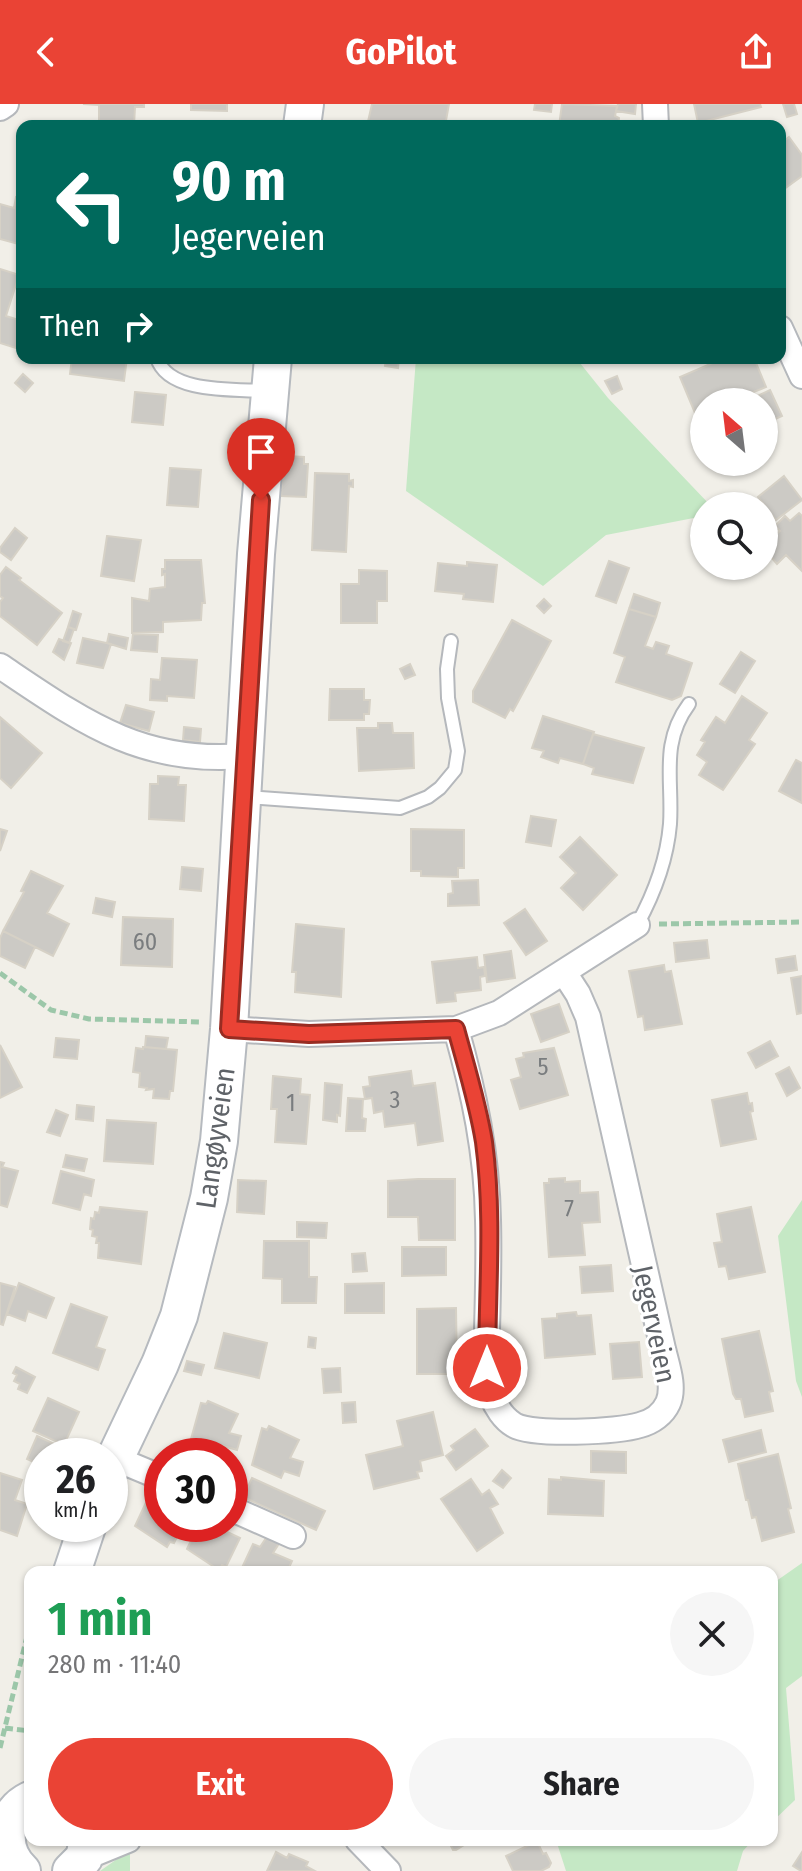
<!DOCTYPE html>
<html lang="en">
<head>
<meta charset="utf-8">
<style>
  :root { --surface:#fff; --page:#f6f6f6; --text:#202124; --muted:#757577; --accent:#ea4335 }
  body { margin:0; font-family:"Fira Sans Condensed",sans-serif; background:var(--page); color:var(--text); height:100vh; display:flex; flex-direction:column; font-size:30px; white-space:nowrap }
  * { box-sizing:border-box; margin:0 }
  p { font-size:26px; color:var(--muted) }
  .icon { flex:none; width:44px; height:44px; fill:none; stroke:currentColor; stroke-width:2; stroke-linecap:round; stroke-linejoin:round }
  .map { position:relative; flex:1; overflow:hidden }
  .details { position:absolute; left:24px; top:1462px; width:754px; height:280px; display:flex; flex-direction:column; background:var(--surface); border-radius:16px; box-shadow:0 2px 6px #0004 }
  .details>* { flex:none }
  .top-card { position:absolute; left:16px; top:16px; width:770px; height:244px; border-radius:16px; box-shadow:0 2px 6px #0004; background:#00695c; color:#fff; overflow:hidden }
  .needle { width:52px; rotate:332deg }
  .controls { position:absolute; left:690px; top:284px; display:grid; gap:16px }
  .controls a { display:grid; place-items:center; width:88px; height:88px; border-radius:50%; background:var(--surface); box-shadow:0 2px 6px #0004; font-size:40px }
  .speed { position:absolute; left:24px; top:1334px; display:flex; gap:16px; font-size:40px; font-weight:700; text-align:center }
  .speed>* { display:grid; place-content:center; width:104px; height:104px; border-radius:50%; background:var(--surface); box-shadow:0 2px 6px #0004; line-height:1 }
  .speed small { font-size:20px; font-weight:400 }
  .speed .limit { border:12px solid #d22; background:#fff; color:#111 }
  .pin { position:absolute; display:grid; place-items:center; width:68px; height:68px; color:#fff; margin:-82px -34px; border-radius:50% 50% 50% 0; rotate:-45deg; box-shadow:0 0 8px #0007 }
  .pin .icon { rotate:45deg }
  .me { position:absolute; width:88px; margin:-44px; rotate:0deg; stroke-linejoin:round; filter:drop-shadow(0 0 6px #0008) }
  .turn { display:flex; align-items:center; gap:28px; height:168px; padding:0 24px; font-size:36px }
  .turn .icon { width:104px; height:104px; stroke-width:2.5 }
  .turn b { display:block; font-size:56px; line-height:68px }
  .then { display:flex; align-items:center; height:76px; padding:0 24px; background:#0003; gap:16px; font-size:30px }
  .round { display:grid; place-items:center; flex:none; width:84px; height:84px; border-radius:42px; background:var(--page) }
  .head { display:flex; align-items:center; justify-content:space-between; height:136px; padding:0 24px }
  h1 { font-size:48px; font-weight:700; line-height:60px; color:#1e9e55 }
  .primary-button { display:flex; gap:16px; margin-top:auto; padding:16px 24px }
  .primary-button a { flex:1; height:92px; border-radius:48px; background:var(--accent); color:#fff; font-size:32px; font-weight:700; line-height:92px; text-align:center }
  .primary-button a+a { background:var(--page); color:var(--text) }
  header { display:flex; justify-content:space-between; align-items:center; height:104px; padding:0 24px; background:var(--accent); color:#fff; font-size:36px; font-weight:700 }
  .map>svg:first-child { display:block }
  .green { fill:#c5e8c5 }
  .building { fill:#cccac5; stroke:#d6d1c6; stroke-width:2 }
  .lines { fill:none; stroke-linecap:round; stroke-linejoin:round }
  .service-casing { stroke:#b5b8bc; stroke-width:16 }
  .minor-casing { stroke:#b5b8bc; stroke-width:28 }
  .secondary-casing { stroke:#b6babf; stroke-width:40 }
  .path { stroke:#9cc7a9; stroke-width:5; stroke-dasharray:8 4; stroke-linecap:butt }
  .service { stroke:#fff; stroke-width:12 }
  .minor { stroke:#fff; stroke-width:24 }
  .secondary { stroke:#fff; stroke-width:36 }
  .route-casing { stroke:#982c22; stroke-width:20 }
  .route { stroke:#ea4335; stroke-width:14 }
  .labels { text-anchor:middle; stroke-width:6; stroke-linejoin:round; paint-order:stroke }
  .number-label { font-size:24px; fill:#7a7d7f }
  .street-label { font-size:28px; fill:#5f6368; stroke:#fff }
</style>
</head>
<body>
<header><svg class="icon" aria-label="back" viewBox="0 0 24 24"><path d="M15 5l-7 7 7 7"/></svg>GoPilot<svg class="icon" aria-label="share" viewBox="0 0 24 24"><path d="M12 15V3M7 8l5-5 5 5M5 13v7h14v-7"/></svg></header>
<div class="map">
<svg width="802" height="1767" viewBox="0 0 802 1767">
  <rect width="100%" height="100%" fill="#f1efe8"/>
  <path class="green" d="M416,254H576L608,294L711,402H704V412L606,431L543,482L406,387Z
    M802,1096V1293L796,1277L778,1132Z
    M802,1459V1572L786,1584L795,1696L772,1718V1480Z
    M556,1736H753L743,1747L737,1767H566Z
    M130,1746V1767H100Z"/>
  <path class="building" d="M83,0H144V3H135L134,22H99V1Z
    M191,0H227V7L191,6Z
    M372,0H449L445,22H367Z
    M535,0H552L551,8L534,6Z
    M562,0L617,2L615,12L619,14L618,22H559Z
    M618,0H636L635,10L616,7Z
    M694,0H760L761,3L698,19Z
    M783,0H794L797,10L787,13Z
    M789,33L802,51V72L780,88V40Z
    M16,93L22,95V141L0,135V100L14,104Z
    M0,165L19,171L6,212L22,217V246L0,239Z
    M72,254H127L124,277L70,270Z
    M386,254H399L398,264L385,262Z
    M724,254H754L766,283L746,291L744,287L720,298H704V306L695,309L680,273Z
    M23,270L33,279L25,288L15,279Z
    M617,272L622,285L612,290L605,277Z
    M770,286L782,312L764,320V298H745Z
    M135,288L166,291L163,321L132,318Z
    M287,352L304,353V360H308L306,393L281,392L283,359H287Z
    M170,364L201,366L198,403L167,401Z
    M315,369L349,370V377L353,376V383L349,382L346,448L312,446Z
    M784,372L802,396L776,416L758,393Z
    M799,409L802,412V467L786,451L777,460L764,445V441L780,427L775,422L785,412L790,417Z
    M15,424L27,434L11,456L0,448V444Z
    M107,432L141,436L134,477L101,472Z
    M165,456H201L205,499H202L201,516L163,518V528L132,529V494L149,497L150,485L165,483V470L162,471V465H165Z
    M609,457L629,464L616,499L596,492Z
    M467,458L497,461L493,498L463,495L464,490L435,487L438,459L467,462Z
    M6,463L21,474L19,476L62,509L37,541L0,512V498L3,494L0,492V471Z
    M359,466L387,467V497H377V519H341V480H359Z
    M634,490L660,499L656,513L629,505Z
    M544,495L551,502L544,509L537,502Z
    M629,505L656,513L645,542L653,545L656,538L669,542L666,550L692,559L681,592L672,596L616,578L625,553L614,549Z
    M73,507L81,510L76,526L68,523Z
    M512,516L551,537L513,607L510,605L505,614L473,598V587Z
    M68,523L74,525L69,539L63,537Z
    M109,530L128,534L126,545L107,539Z
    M133,530L158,531L157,548L131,546Z
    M83,534L111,540L103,564L77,559Z
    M59,535L71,539L64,556L53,548Z
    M741,548L755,557L735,589L720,580Z
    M162,554L197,556L194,594L167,592V597L150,596L151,575L160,576Z
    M410,560L415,571L405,575L400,565Z
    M330,585H364V596H370L369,610H364V616H329Z
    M742,592L767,609L749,636L755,640L723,686L699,671L707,658L697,651L705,638L701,636L716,613L725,619Z
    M126,601L154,608L149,627L120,619Z
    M543,612L594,628L583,660L560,654L558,659L541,653L544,647L532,644Z
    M0,613L42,649L11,684L0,674Z
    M378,619H392L393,629H413L414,664L359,667L357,624H378Z
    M184,623L201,625L200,638L183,636Z
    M593,630L644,644L633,679L592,670L594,664L583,660Z
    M796,656L802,659V699L779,687Z
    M158,672L179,673L178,681H186L184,717L149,715L150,680H158Z
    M531,712L556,716L551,742L526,738Z
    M0,725L7,727L0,747Z
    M411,725L464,726V764H458V773L421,772V767H411Z
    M580,733L617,771L583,806L561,784L576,769L560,753Z
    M182,763L203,765L201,787L180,785Z
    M31,767L63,782L47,809L69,820L53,852L3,827L24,788L21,787Z
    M478,776L479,801L448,802V790L453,789L452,777Z
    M96,794L115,798L112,813L93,809Z
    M525,805L547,837L526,851L504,819Z
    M123,813L173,815L172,863L121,861Z
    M296,820L344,825L341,893L295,888L296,868H292Z
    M3,827L35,843L25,864L0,852V834Z
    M707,836L709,854L676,858L674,839Z
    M511,847L515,874L487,878L484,851Z
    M795,852L797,866L778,869L776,855Z
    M477,853L478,864L484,863L485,872L480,873L481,886L455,889L456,897L437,899L432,858Z
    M664,861L665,868L671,867L682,920L645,926L643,912L638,913L629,867Z
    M802,872V909L797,910L791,874Z
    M559,900L569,928L541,938L531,910Z
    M146,932L168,934L166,945L145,943Z
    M56,934L79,936L77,955L54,953Z
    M770,937L778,952L756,964L748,949Z
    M0,941L22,983L0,994Z
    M143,943L177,946L173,987H170L169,995L153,994L154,985L146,986L147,984L139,983L140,969L133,968L136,944L143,945Z
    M554,944L568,991L520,1005L511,976L521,973L516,955L524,953L523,949Z
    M789,963L800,984L787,992L776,970Z
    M411,967L413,982L435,979L443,1037L418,1041L415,1019L385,1023L383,1007L374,1009L372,994L365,995L363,983L370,982L369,973Z
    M273,972L301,975L300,990L310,991L306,1040L275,1038L277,1005H271Z
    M325,979L342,981L340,1012L337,1011V1018L323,1016Z
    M747,989L749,1000L752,999L753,1007L750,1008L756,1035L721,1042L712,996Z
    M348,994L363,995L362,1014L366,1015L365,1027H346Z
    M77,1001L94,1003L93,1017L76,1015Z
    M56,1006L68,1011L60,1032L47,1028Z
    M107,1016L156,1019L153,1060L104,1057Z
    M66,1051L87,1055L84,1067L63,1063Z
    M0,1058L4,1059L2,1063L18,1067L7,1103L0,1101Z
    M61,1067L94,1076L91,1092L84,1090L80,1106L53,1099Z
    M565,1074V1078L580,1077V1089L598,1088L600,1118L582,1119L585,1151L549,1153L544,1079H549V1075Z
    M418,1075H455V1136H419L418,1113H388V1077Z
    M238,1076L266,1077L264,1110L237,1108Z
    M100,1103L147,1108L141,1160L98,1154L99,1139H96L97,1133L92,1132L93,1126L90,1125L91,1114L94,1115L95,1108L99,1109Z
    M751,1103L765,1168L729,1175L726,1162L719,1163L714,1139L722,1138L717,1110Z
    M297,1118L327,1119L326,1134L297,1133Z
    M264,1137H309V1173H317L316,1199H282V1175L263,1174Z
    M402,1143H446V1171L402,1172Z
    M365,1149L367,1167L353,1168L352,1150Z
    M611,1161L613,1187L582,1189L580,1163Z
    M0,1179L15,1183L3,1221L0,1220Z
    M19,1179L54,1194L46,1214L28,1207L25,1217L7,1210Z
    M384,1179V1209H345V1180Z
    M71,1200L107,1213L96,1243L105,1246L98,1266L53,1249Z
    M456,1204L457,1270H417V1205Z
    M576,1208L577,1212L591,1211L595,1250L545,1254L542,1215L557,1214V1210Z
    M759,1227L773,1287L769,1288L773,1307L745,1313L741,1295H736L733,1290L722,1235Z
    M224,1229L267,1239L259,1274L215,1264Z
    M309,1233L316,1234L315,1244L308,1243Z
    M639,1238L642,1273L613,1275L610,1240Z
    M187,1257L204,1261L201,1271L184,1267Z
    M16,1263L35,1273L27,1289L18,1285L20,1280L14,1277L17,1271L13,1269Z
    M340,1264L341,1288L324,1289L322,1265Z
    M48,1294L79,1308L64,1341L33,1327Z
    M208,1297L238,1310L229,1329L241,1332L237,1346L223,1342L220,1349L191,1335L201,1299L206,1300Z
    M355,1298L356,1318L343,1319L342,1299Z
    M433,1308L443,1351L420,1357L422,1367L417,1368L419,1374L374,1385L366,1351L403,1342L397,1317Z
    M269,1322L299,1336L290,1354L303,1358L299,1372L284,1367L281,1374L252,1361L262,1324L267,1326Z
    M475,1325L488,1342L456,1366L446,1352L454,1346L451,1342Z
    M761,1326L766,1348L729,1358L723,1336Z
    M37,1332L70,1347L68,1352H42V1362L27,1355Z
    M179,1340L206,1352H174Z
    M591,1347L626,1348V1369L591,1368Z
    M778,1350L791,1404L788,1405L794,1428L762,1437L756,1413L752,1414L748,1396H746L738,1360Z
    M230,1363L244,1369L235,1388L230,1386Z
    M502,1366L511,1374L503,1384L493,1377Z
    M0,1369L22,1376L15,1396L27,1400L17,1432L0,1426Z
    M561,1373L604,1377L603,1412L548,1410L549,1375L561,1376Z
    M252,1374L325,1407L316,1426L243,1393Z
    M471,1375L482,1391L489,1386L498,1400L490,1404L503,1429L477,1447L441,1395Z
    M162,1386V1420H183L174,1439L170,1438L167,1443L135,1422L149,1392L156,1395Z
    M199,1420H224L221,1425L240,1434L226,1463L222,1461L219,1466L187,1445Z
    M268,1431L280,1438L273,1449L292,1457L287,1468H240L253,1440L260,1443Z
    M448,1736H472L456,1746H453Z
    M537,1737L543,1750L546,1749L551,1759L549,1763L541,1767H513L506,1752Z
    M276,1748L287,1754L289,1750L308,1758L306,1762L315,1767H267Z
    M802,1748V1767H801L793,1762Z"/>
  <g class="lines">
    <defs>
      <path id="service" d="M157,254C168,290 235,285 266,287
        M246,693L400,704L428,693L440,684L455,666L458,647L448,594L447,565L451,537
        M637,821C654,790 667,756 670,720C673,676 660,639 689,600"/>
      <path id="minor" d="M655,0L656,22
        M0,4L6,0
        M780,224L802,272
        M0,562C82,617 141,661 245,652
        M229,925L309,930L456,925L499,909L637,821
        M456,925C474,989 487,1050 488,1116C489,1153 488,1190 487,1226C487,1248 484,1272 492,1292C496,1303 504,1315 514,1321C533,1332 618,1328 640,1321C652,1318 663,1310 668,1299C675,1283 667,1262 663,1245L588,913L578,890L565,870
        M114,1354L162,1374
        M230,1404L293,1432
        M358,1736L388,1767
        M84,1754L128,1736"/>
      <path id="secondary" d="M302,22L305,0
        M110,1365L160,1260L179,1212L209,1094L219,1037L229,925L256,450L273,254
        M72,1468L88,1420
        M22,1767C0,1747 1,1710 30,1696
        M71,1767L84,1754L88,1736"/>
    </defs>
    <use href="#service" class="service-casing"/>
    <use href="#minor" class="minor-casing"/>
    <use href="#secondary" class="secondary-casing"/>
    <path class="path" d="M659,820L802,818
      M0,869L51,906L89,915L202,918
      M5,1624L30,1627
      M0,1644L30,1520"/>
    <use href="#service" class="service"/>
    <use href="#minor" class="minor"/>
    <use href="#secondary" class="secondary"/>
  </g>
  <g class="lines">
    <defs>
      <path id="route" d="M261,396L229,925L309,930L456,925C466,962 478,1000 484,1038C494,1112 487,1189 487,1264"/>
    </defs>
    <use href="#route" class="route-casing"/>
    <use href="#route" class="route"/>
  </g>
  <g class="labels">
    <g class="number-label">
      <text x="145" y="846">60</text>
      <text x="543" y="971">5</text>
      <text x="395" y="1004">3</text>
      <text x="291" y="1007">1</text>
      <text x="569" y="1113">7</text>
    </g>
    <g class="street-label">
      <text transform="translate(215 1034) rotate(-82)" y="10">Langøyveien</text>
      <text transform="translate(655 1220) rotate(78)" y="10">Jegerveien</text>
    </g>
  </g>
</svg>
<div class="controls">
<a><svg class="needle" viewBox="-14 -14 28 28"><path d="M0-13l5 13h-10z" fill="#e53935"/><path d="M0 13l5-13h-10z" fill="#757577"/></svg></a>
<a><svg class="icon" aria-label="search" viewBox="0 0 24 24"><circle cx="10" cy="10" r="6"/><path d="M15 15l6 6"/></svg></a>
</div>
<div class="speed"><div>26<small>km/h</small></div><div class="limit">30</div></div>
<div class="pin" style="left:261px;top:396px;background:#d93025"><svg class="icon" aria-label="arrive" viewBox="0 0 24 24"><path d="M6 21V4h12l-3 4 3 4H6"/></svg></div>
<svg class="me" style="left:487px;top:1264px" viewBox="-20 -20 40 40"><circle r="17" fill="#ea4335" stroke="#fff" stroke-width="3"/><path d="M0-11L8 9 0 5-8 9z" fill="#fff"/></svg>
<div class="top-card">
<div class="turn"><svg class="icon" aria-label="left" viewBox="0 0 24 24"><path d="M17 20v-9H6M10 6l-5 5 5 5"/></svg><div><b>90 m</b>Jegerveien</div></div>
<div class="then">Then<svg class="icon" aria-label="right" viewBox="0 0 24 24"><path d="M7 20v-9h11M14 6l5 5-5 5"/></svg></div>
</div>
<section class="details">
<div class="head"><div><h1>1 min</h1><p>280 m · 11:40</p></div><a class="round"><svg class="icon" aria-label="close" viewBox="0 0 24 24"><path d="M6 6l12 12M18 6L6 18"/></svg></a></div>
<div class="primary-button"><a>Exit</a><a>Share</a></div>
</section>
</div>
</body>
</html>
